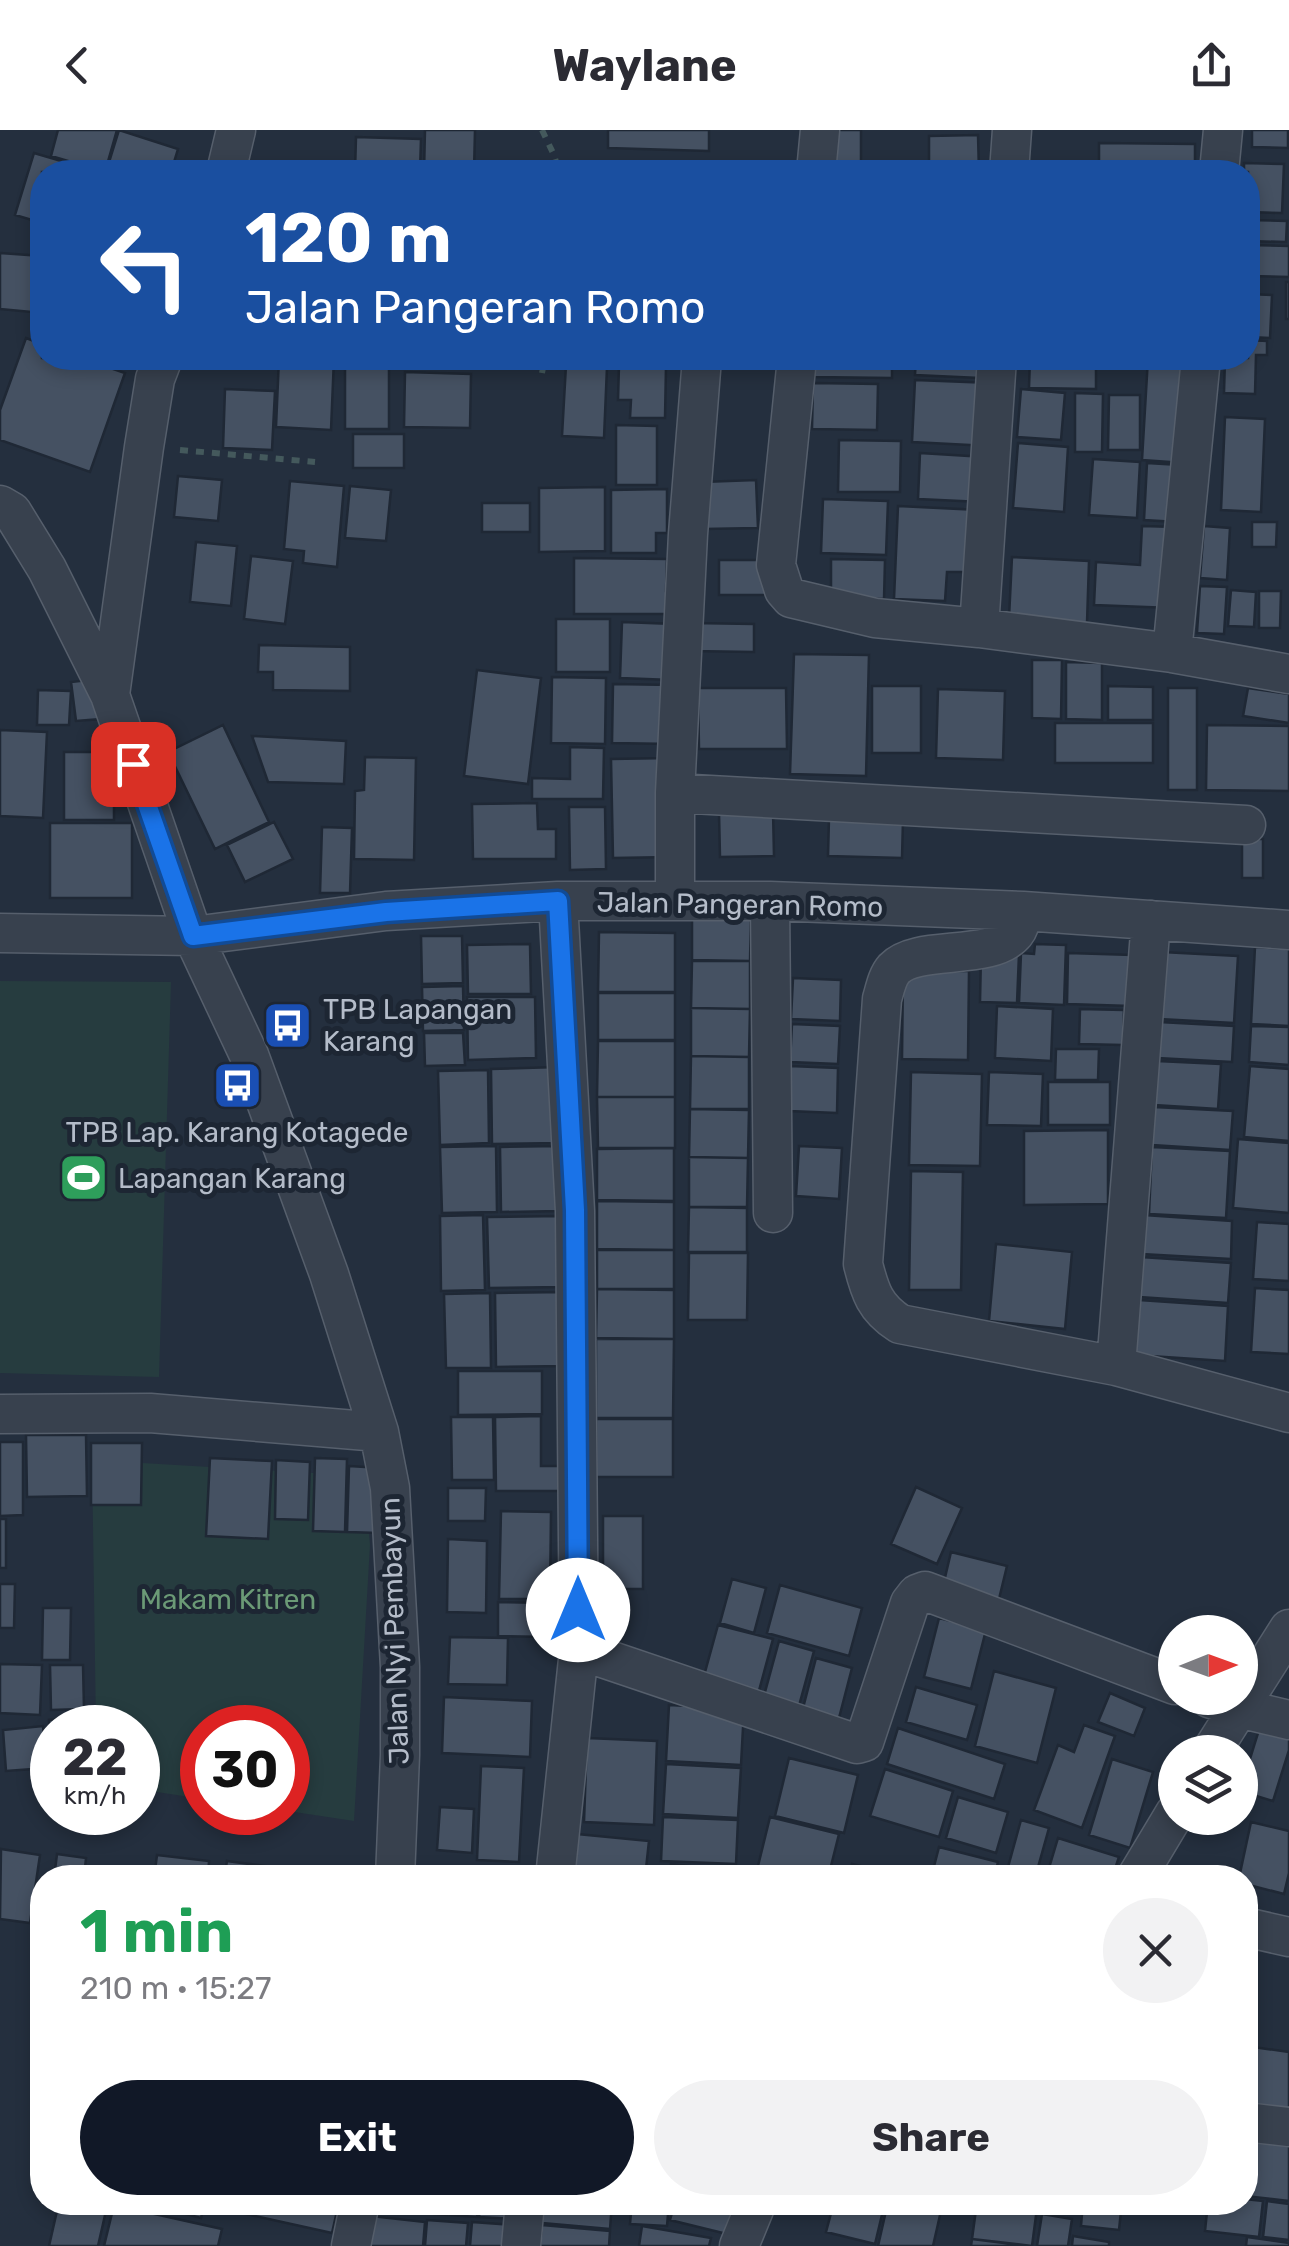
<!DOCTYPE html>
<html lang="en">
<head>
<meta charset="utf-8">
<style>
  :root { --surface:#fff; --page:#f2f2f3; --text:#2b2b33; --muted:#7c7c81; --accent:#111827 }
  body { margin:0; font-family:Rubik,sans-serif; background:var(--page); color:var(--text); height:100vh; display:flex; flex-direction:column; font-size:38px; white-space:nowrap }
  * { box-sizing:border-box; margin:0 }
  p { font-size:32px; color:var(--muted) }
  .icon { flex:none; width:55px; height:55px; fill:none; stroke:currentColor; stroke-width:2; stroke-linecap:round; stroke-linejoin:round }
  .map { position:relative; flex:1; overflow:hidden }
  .panel { position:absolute; left:30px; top:1735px; width:1228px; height:350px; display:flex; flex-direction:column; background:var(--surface); border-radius:40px; box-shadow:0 5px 15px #0003 }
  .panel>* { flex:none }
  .hud { position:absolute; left:30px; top:30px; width:1230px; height:210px; border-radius:40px; box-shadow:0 5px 15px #0003; background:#1a4fa0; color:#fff; overflow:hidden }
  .needle { width:65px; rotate:89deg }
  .controls { position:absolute; left:1158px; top:1485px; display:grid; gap:20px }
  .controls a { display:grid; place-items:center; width:100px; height:100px; border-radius:50%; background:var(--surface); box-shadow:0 5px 15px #0003; font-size:50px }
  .speed { position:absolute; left:30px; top:1575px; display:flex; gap:20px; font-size:50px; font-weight:700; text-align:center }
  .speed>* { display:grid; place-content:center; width:130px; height:130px; border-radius:50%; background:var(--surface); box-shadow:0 5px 15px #0003; line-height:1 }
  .speed small { font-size:25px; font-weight:400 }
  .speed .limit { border:15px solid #d22; background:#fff; color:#111 }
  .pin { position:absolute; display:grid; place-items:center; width:85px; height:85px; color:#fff; margin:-42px; border-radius:20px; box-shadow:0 5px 15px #0006 }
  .me { position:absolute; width:110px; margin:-55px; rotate:0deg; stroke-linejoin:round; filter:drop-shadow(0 0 8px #0008) }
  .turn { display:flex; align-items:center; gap:35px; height:210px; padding:0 50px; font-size:45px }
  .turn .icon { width:130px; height:130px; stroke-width:2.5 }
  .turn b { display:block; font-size:70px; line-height:85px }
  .round { display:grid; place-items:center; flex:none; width:105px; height:105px; border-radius:52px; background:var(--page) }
  .head { display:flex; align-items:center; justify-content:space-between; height:170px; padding:0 50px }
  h1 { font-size:60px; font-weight:700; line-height:75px; color:#1e9e55 }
  .primary-button { display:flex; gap:20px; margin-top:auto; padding:20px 50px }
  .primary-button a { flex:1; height:115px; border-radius:60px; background:var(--accent); color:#fff; font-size:40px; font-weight:700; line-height:115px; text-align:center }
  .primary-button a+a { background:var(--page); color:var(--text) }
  header { display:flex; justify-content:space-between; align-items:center; height:130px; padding:0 50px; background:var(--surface); font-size:45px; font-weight:700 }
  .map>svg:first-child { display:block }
  .green { fill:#263c3f }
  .building { fill:#455162; stroke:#1f2835; stroke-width:2.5 }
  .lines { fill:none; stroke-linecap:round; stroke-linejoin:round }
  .minor-casing { stroke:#565f6c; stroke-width:41 }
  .path { stroke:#44595c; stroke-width:6; stroke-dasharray:8 8; stroke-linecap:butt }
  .minor { stroke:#38414e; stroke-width:38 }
  .route-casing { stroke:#114b97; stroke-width:25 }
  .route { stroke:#1a73e8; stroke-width:18 }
  .labels { text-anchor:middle; stroke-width:10; stroke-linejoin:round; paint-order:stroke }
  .street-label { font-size:28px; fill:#b4bcc9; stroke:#1d2633 }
  .poi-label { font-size:28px; fill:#b4bcc9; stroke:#1d2633; text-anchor:start }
  .park-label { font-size:28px; fill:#6b9a76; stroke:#1d2633 }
</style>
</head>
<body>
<header><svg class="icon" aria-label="back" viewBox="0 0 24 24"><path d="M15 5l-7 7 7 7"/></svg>Waylane<svg class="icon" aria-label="share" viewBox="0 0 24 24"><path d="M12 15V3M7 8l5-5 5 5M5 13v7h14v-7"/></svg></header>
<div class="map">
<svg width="1289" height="2116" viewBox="0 0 1289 2116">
  <rect width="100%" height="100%" fill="#242f3e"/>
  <path class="green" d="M0,851L171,852L159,1247L0,1243Z
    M92,1330L364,1346L370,1415L354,1691L288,1681V1598H202V1669L138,1659V1598L96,1597Z"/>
  <path class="building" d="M58,0H117L105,42L51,26Z
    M119,0L178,19L171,42H106Z
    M425,0H475L474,42H424Z
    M608,0H709V21L608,18Z
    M828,0H861V42H828Z
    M1252,0H1288V18L1252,17Z
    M978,5L979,42H929V6Z
    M356,7L421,9L420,42H355Z
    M1099,13L1195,14V42H1099Z
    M34,23L99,42H42V93L15,85Z
    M868,32L925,41V42H866Z
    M1244,33L1284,34L1282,83L1248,82V42H1244Z
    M610,40L712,42H609Z
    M1248,90L1287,91L1286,112L1248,111Z
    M1248,115L1289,116V147L1248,146Z
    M0,123L42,126V183L0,179Z
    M1286,152H1289V189H1286Z
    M1248,164L1272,165L1270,208L1248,207Z
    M26,208L42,214V228H81L125,243L90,342L0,310V280Z
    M1248,210L1267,211V225H1256L1255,264L1224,263L1225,228H1248Z
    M279,228H334L331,300L276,297Z
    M587,228H664V230Z
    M813,228H892V248L812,247Z
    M916,228H981L980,248L915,245Z
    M1030,228H1096V259L1029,258Z
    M1148,228H1191L1184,333L1142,330Z
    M345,230H389V299H345Z
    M566,235L607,237L604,308L562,306Z
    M619,235L666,236L665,288H630L631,270H618Z
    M405,242L471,244L470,298L404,297Z
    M915,250L992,253L989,316L912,312Z
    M813,253L878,254L877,300L812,299Z
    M225,259L275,261L272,320L223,318Z
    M1021,259L1065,263L1061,310L1017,307Z
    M1075,263L1103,264L1102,322H1075Z
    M1109,265H1140V320H1108Z
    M1225,287L1265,289L1261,382L1221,380Z
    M616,295L657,296V355H616Z
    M353,304H404V338H353Z
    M839,310L901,311L900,362H838Z
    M1018,313L1068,317L1064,382L1013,378Z
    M920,323L985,327L982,372L918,369Z
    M1093,329L1140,332L1137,388L1089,385Z
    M1147,333L1180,335L1177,392L1144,390Z
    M178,346L222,350L218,391L174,387Z
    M756,350L758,398L704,399L702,352Z
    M290,351L344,356L337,437L303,433L304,421L284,419Z
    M350,356L391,360L386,411L345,408Z
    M605,357V421L539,422V358Z
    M667,359V403H656V423H611V360Z
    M823,369L888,371L886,425L821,423Z
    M482,373H530V402H482Z
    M898,376L979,380L976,442H947L945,471L894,469Z
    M1252,392H1277L1276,417H1252Z
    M1142,396L1176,397L1172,478L1094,475L1096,432L1140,435Z
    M1204,396L1230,398L1227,450L1200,448Z
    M196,412L237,416L231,476L190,472Z
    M251,426L293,431L285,494L244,489Z
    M1012,427L1089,431L1087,493L1009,488Z
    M574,428L667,429L666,461H677V484H574Z
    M831,429L885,430L884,469L831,468Z
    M719,430H766V465H719Z
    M1200,456L1227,457L1224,504L1197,503Z
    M1231,460L1256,462L1254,497L1228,496Z
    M1259,461H1281L1280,498H1259Z
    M556,489H610V542H556Z
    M622,492L674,494L672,550L620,548Z
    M692,493L754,494V522L691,521Z
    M259,515L350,517V561L273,560V542H258Z
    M794,524L869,525L866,646L790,644Z
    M1032,530H1062L1061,589L1032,588Z
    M1066,532L1102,533V590L1066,589Z
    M477,540L541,548L528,654L464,646Z
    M552,547L606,548L605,614L551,613Z
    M97,549L101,589L76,591L71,552Z
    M613,554L673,555L672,614L612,613Z
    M872,556H921V623H872Z
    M1108,556L1153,557V590H1108Z
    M698,558H786L787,619H699Z
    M1168,558H1197V660H1168Z
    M1248,558L1289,564V593L1243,586Z
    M938,559L1005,561L1003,630L936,628Z
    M38,560L71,561L69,595H37Z
    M1055,593H1153V633H1055Z
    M223,595L269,692L215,719L168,622Z
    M1207,595L1289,596V661L1206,660Z
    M0,600L47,602L43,688L0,686Z
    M252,606L346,611L344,654L268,652Z
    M570,617L604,618L603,669H532V648L570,649Z
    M64,622H99V660H114V690H64Z
    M365,627L416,628L414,730L354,729L355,661L364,660Z
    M670,628L672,727L613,728L611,629Z
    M537,673L538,699H556V729H473L472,674Z
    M569,677H605L606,739L570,740Z
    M773,681L774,726L720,727L719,682Z
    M829,688L903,690L902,728L828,726Z
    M274,692L293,729L245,752L227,715Z
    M50,693H132V768H50Z
    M322,697L352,698L350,763H320Z
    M1242,709H1263V748H1242Z
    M692,784H751L750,831L692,830Z
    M599,802L675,803V862H598Z
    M421,806H462L463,853L422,854Z
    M530,814L531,864H468L467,815Z
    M1035,814L1066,815L1064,875L1019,873L1021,823L1034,824Z
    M1255,817L1289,819V896L1251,894Z
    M1162,822L1238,826L1234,893L1159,889Z
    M1068,823L1133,825L1131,876L1067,874Z
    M981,824H1019L1017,873L980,872Z
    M692,831H750V879L691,878Z
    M903,841H969L968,930L902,929Z
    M793,848L841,850L840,891L791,889Z
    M463,856L464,900L423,901L422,857Z
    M598,863H675V910H598Z
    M467,867H535L536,928L468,930Z
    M997,876L1053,879L1051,931L995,928Z
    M691,878L750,879L749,927L691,926Z
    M1080,879L1124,880L1123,915L1079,914Z
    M1159,892L1234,896L1232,932L1157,928Z
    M792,894L840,896L838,934L790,932Z
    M1251,896L1289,897V935L1249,932Z
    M424,903H463L465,935L425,936Z
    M598,911H675V967H597Z
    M1056,919H1099L1098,950H1055Z
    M691,926L749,927V979H690Z
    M1157,931L1221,934L1218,979L1154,975Z
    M790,936L838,938L837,983L789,981Z
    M1250,936L1289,939V1011L1244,1007Z
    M558,937L559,1013L492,1014L491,939Z
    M488,940L489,1013L440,1015L438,941Z
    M911,942L982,944L980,1036L909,1035Z
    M989,942L1043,944L1041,996L987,995Z
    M1048,952H1110V995H1048Z
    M597,967H675V1018H598Z
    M1154,977L1233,981L1230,1020L1152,1015Z
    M690,979L749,980L748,1028L689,1027Z
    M1108,1000V1074L1024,1075V1001Z
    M1238,1009L1289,1013V1083L1233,1078Z
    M496,1016L497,1082L442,1083L440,1017Z
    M559,1016L560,1081L501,1082L500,1017Z
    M799,1016L842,1018L839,1069L796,1066Z
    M1152,1017L1230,1021L1226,1088L1149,1084Z
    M674,1018V1071L597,1070V1019Z
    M689,1027L748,1028L747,1077H689Z
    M911,1041L963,1042L961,1160H909Z
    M597,1071L674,1072V1120L597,1119Z
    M689,1077L747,1078V1122H688Z
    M483,1085L485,1160L441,1161L440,1086Z
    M1144,1085L1232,1091L1231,1129L1141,1124Z
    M561,1086L563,1157L489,1158L487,1087Z
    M1257,1092L1289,1094V1151L1253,1149Z
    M996,1114L1072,1122L1065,1199L989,1191Z
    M597,1120H674V1159H597Z
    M689,1123H748L747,1190H688Z
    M1141,1127L1231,1133L1228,1173L1139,1167Z
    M1255,1158L1289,1160V1224L1251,1222Z
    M597,1159L674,1160V1209L596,1208Z
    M565,1162L566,1236L496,1237L495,1163Z
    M490,1163L491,1238H446L444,1164Z
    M1139,1170L1228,1176L1225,1231L1135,1225Z
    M596,1209H674L673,1288H596Z
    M458,1241H542V1284L458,1285Z
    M541,1286V1336H572L573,1361H496L495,1287Z
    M451,1287H493L494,1350H452Z
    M596,1289H673V1347H596Z
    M26,1305H86L87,1366L27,1367Z
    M0,1312H23V1385L0,1386Z
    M91,1313H142L141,1375H91Z
    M210,1328L272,1331L268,1409L206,1406Z
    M315,1328L347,1329L345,1402L313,1401Z
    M276,1330L310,1332L308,1390L275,1389Z
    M349,1336L381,1338L379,1403L347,1402Z
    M916,1357L962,1378L937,1434L891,1414Z
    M448,1358H486L485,1391H448Z
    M501,1381L551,1382L550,1469H499Z
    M603,1386H643V1459H603Z
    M0,1389H6V1438H0Z
    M448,1409L487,1411L486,1483L447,1482Z
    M951,1422L1007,1436L999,1469L943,1456Z
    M732,1449L766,1458L754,1503L720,1493Z
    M0,1454H15L14,1498H0Z
    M780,1455L862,1478L849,1526L767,1503Z
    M498,1472L549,1473L548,1507L498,1506Z
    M43,1478H71L70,1530H42Z
    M939,1488L986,1500L971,1559L924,1547Z
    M718,1495L773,1509L757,1568L702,1553Z
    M450,1507L508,1508L507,1555L448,1554Z
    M779,1511L814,1521L797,1583L762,1573Z
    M816,1528L852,1538L839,1588L803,1578Z
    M0,1534L42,1535L40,1585L0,1583Z
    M50,1535H83L84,1579L51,1580Z
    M994,1541L1056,1558L1037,1633L975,1616Z
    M916,1557L977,1575L967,1610L906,1592Z
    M1110,1563L1145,1578L1134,1606L1098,1592Z
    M444,1567L532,1571L530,1627L442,1623Z
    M669,1575L744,1579L741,1635L666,1631Z
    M1263,1587L1289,1596V1620L1273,1671L1240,1661Z
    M87,1588V1598H52V1640L49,1590Z
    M1084,1595L1115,1606L1082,1698L1034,1680L1058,1615L1074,1622Z
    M43,1596L47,1638L6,1641L3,1600Z
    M898,1598L1005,1634L994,1669L887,1634Z
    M587,1608L657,1611L654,1695L584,1692Z
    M789,1628L858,1645L844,1703L775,1686Z
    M1112,1629L1153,1642L1130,1718L1089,1705Z
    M666,1634L741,1638L738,1688L663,1684Z
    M481,1636L524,1638L519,1732L477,1730Z
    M885,1639L953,1661L939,1707L870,1686Z
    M958,1667L1008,1682L996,1723L946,1708Z
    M440,1677L474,1679L472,1723L437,1720Z
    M663,1687L738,1690L736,1734L661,1731Z
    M770,1687L839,1704L828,1748H804L758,1736Z
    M1021,1690L1049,1698L1035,1748H1005Z
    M1251,1692L1289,1701V1743L1284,1764L1245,1754V1748H1239Z
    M577,1704L649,1711L645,1748H573Z
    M1058,1708L1119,1727L1112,1748H1046Z
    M939,1717L998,1732L994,1748H931Z
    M1,1719L40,1725L30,1793L0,1789Z
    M57,1724L86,1728L84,1748H54Z
    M157,1725L209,1731L208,1748H154Z
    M227,1731L339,1746V1748H224Z
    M671,1734L708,1738L707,1748H670Z
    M852,1734L908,1747V1748H849Z
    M708,1738L752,1741L751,1748H707Z
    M1253,1917L1289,1922V1986L1245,1980Z
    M1251,2001L1289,2005V2071L1245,2066Z
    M1245,2069L1263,2071L1259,2107L1205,2101L1208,2072H1245Z
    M1267,2071L1289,2074V2110L1263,2107Z
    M59,2072H108L98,2116H49Z
    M141,2072H205L201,2088Z
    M239,2072H339L332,2103L237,2082Z
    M387,2072H448L447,2085L386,2080Z
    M451,2072H478L477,2087L450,2085Z
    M481,2072H515L514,2089L479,2087Z
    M544,2072H612L610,2099L542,2093Z
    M632,2072H669L667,2096L630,2094Z
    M675,2072H739L731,2105L670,2090Z
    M834,2072H885L875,2114L826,2102Z
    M888,2072H943L933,2116H878Z
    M977,2072L1037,2078L1032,2116L972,2109Z
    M1019,2072H1079L1078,2079Z
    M1083,2072H1122L1119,2100L1081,2096Z
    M114,2075L222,2099L218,2116H104Z
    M1042,2084L1072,2089L1068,2116H1037Z
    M362,2085L425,2092L423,2116H359Z
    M427,2090L468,2093L466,2116H425Z
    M472,2092L513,2095L511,2116H470Z
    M542,2095L610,2101L609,2116H540Z
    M642,2096L711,2108L709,2116H639Z
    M1073,2106L1109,2112V2116H1072Z
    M1247,2107L1289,2113V2116H1246Z
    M972,2109L1029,2116H971Z"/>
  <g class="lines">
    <defs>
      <path id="minor" d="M226,42L236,0
        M816,42L820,0
        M1009,42L1012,0
        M1219,42L1223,0
        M797,228L776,435L784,460L791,468L875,488L979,498L1172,523L1289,544
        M0,375L12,382L47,439L110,565L193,806L249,925L329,1144L379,1302L390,1358L400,1537V1625L395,1748
        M979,498L997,228
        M1172,523L1201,228
        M110,565L144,317L155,249L163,228
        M675,663L1246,695
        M675,770V663L688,404L702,228
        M770,771L773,1083
        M1023,781C1021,789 1020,797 1015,803C991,832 917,814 894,839C887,847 885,859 882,869L863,1134C870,1162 875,1178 900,1194L1116,1236L1289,1283
        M0,803L193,806L386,781L558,771H770L1023,781L1289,800
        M1116,1236L1151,790
        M0,1284L150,1283L379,1302
        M579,1520L857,1614L864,1612L910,1473L917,1464L925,1461L1175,1555
        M1209,1568L1238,1578L1289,1590
        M1211,1622L1289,1499
        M555,1748L579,1520L575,1081L558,771
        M1136,1748L1175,1683
        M1245,1797L1289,1807
        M1245,1992L1289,1997
        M351,2116L360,2072
        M521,2116L525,2072
        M739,2116L757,2072"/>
    </defs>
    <use href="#minor" class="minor-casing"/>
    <path class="path" d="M542,0L554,25L559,42
      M542,243L545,228
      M180,320L315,332"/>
    <use href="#minor" class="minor"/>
  </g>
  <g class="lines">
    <defs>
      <path id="route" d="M133,634L193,806L386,782L558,771L575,1080L578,1480"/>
    </defs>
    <use href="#route" class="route-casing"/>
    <use href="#route" class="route"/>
  </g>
  <defs>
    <symbol id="bus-square" viewBox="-11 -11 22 22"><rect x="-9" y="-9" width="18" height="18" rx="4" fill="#1a4fb4" stroke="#1d2633"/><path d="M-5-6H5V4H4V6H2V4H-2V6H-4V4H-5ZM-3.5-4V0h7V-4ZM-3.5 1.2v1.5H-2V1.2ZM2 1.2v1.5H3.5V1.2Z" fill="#fff"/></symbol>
    <symbol id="stadium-square" viewBox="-11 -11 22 22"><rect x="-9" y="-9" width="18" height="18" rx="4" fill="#2e9e5b" stroke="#1d2633"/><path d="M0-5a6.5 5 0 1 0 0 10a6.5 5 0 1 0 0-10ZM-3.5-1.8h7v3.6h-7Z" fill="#fff"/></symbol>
  </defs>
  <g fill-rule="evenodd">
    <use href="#bus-square" x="260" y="868" width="55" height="55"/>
    <use href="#bus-square" x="210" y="928" width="55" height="55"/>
    <use href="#stadium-square" x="56" y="1020" width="55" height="55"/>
  </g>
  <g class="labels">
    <g class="street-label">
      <text transform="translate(740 774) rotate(1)" y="10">Jalan Pangeran Romo</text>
      <text transform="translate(394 1501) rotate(-92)" y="10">Jalan Nyi Pembayun</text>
    </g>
    <g class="poi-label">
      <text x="323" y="889">TPB Lapangan<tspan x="323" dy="32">Karang</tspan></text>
      <text x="237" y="1012" text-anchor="middle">TPB Lap. Karang Kotagede</text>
      <text x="118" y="1058">Lapangan Karang</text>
    </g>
    <g class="park-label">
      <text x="228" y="1479">Makam Kitren</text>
    </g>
  </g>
</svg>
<div class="controls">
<a><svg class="needle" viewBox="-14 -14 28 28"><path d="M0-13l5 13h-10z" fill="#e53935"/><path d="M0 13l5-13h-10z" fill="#7c7c81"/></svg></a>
<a><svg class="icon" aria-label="layers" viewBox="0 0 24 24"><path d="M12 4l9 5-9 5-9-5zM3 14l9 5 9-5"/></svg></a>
</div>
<div class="speed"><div>22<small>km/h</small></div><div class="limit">30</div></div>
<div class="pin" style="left:133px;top:634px;background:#d93025"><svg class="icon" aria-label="arrive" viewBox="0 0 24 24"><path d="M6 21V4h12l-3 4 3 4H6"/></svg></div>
<svg class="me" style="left:578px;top:1480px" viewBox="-20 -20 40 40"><circle r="19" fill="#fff"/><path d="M0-13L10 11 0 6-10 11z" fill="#1a73e8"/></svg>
<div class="hud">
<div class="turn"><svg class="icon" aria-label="left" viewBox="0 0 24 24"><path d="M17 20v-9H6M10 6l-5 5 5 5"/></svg><div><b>120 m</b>Jalan Pangeran Romo</div></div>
</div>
<section class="panel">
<div class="head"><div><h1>1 min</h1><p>210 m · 15:27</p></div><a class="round"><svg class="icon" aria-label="close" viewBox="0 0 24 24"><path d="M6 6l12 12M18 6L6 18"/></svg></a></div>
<div class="primary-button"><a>Exit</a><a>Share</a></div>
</section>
</div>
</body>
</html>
